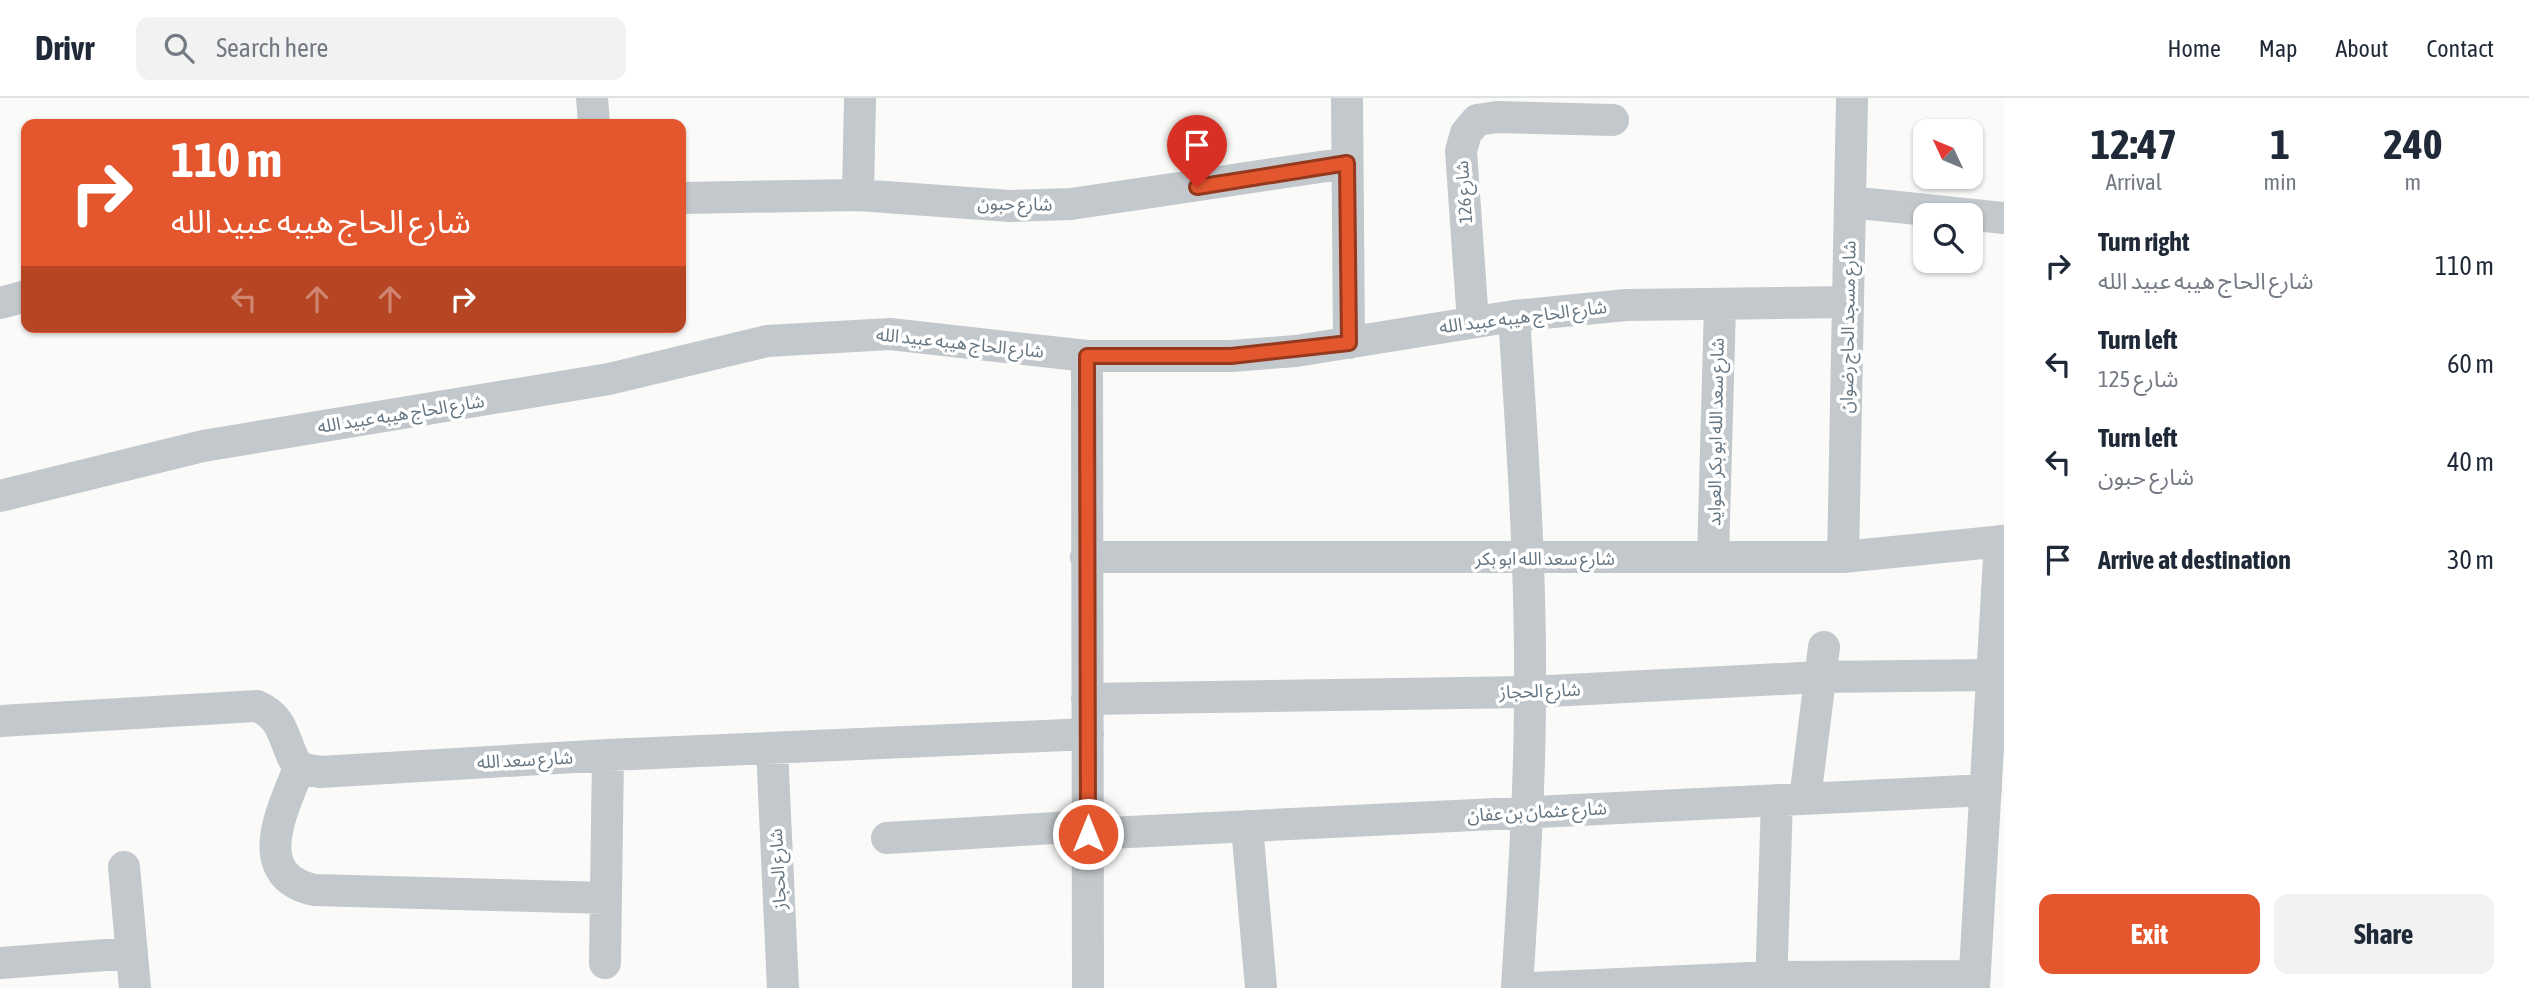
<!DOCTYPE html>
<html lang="en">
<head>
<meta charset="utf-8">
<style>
  :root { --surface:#fff; --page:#f2f2f3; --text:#1f2937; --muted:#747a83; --line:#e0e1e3; --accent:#e4572e }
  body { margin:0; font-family:"Asap Condensed","Noto Sans Arabic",sans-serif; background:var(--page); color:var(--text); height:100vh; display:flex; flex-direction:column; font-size:26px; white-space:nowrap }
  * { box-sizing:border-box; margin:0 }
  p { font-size:23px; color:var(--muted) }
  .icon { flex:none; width:38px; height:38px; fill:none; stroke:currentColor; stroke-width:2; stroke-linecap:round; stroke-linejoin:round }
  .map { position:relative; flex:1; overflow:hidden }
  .side { display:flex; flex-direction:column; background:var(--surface); width:525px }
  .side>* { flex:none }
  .banner { position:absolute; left:21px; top:21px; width:665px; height:214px; border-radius:14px; box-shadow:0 2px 5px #0004; background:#e4572e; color:#fff; overflow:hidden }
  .needle { width:46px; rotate:314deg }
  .tools { position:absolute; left:1913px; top:21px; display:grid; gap:14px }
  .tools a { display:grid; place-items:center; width:70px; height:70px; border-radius:14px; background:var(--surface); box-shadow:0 2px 5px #0004; font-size:35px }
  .pin { position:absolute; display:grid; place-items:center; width:60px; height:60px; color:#fff; margin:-72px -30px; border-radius:50% 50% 50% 0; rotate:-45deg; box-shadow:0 0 7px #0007 }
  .pin .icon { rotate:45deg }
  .me { position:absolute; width:77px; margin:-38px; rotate:0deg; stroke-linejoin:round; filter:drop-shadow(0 0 5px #0008) }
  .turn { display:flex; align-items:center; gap:24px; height:147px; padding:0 35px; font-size:32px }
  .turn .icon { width:91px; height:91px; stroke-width:2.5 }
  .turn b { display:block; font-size:49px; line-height:60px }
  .lanes { display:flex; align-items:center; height:66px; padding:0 35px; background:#0003; justify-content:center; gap:35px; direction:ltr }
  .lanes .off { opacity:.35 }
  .eta { display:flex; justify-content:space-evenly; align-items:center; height:119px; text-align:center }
  .eta b { font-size:42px; font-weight:700; line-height:49px }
  .button { display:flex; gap:14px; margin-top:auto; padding:14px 35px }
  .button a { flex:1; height:80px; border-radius:14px; background:var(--accent); color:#fff; font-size:28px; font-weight:700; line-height:80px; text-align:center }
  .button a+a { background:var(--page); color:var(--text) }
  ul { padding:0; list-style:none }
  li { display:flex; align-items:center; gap:21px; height:98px; padding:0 35px }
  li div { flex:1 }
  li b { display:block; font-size:26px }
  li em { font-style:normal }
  header { display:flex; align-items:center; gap:42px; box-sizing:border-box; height:98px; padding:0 35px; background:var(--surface); border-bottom:2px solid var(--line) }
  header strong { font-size:33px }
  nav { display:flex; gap:38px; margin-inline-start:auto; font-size:24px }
  .search { width:490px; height:63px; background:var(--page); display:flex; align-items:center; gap:18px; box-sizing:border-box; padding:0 24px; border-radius:14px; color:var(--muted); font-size:26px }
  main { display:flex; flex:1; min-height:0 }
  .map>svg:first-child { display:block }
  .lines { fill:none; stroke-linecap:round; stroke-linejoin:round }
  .minor { stroke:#c3c8cc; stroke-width:32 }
  .route-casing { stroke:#94391e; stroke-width:18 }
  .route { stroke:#e4572e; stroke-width:12 }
  .labels { text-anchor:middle; stroke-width:7; stroke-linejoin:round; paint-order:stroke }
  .street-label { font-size:18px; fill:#657683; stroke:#fff }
</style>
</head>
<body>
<header>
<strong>Drivr</strong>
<div class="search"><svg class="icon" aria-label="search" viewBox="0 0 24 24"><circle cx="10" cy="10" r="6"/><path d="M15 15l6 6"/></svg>Search here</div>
<nav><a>Home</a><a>Map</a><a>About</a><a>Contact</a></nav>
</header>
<main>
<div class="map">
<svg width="2004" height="890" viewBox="0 0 2004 890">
  <rect width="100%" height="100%" fill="#fafaf8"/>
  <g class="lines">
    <path class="minor" d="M592,0L594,26
      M1347,0L1349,245
      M858,97L860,0
      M681,100L858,97L1010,108L1071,106L1347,65
      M1850,104L2004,120
      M0,205L26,198
      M1514,218C1522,343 1531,468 1530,594C1530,693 1523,791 1517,890
      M1473,224L1461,53L1466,35L1477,22L1497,19L1613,22
      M1087,258L1088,890
      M0,398L203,348L609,281L767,243L890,236L1087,258H1231L1296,253L1514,218L1626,207L1848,204
      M1086,459H1843L2004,443
      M1713,459L1720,208
      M1843,459L1852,0
      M1087,601L1530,594L1820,579L1992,577
      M0,623L257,608C287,620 283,648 299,670L320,674L608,657L1088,636
      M772,651L783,890
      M299,670C282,713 249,777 314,792L606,800
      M1805,701L1824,549
      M1247,728L1261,890
      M1088,736L1986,692
      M887,740L1088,728
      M124,769L135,890
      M0,865L132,855
      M605,865L608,657
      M1532,890L1771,879L1975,878
      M1771,890L1777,702
      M1974,890L2000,443"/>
  </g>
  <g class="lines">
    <defs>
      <path id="route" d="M1088,736L1087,258H1231L1349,245L1347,65L1197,89"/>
    </defs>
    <use href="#route" class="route-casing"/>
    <use href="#route" class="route"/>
  </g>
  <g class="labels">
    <g class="street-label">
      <text transform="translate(1464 94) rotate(-94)" y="6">شارع 126</text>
      <text transform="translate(1015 106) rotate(1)" y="6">شارع حبون</text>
      <text transform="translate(1523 219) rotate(-7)" y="6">شارع الحاج هيبه عبيد الله</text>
      <text transform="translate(1848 229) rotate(-89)" y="6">شارع مسجد الحاج رضوان</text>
      <text transform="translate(960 245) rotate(6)" y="6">شارع الحاج هيبه عبيد الله</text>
      <text transform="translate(401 316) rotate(-9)" y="6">شارع الحاج هيبه عبيد الله</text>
      <text transform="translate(1716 334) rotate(-89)" y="6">شارع سعد الله ابو بكر العوايد</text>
      <text x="1545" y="467">شارع سعد الله ابو بكر</text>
      <text transform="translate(1540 593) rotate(-2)" y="6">شارع الحجاز</text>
      <text transform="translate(525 662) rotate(-3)" y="6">شارع سعد الله</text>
      <text transform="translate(1537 714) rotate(-3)" y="6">شارع عثمان بن عفان</text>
      <text transform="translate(778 771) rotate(-93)" y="6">شارع الحجاز</text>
    </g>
  </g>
</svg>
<div class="tools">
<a><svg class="needle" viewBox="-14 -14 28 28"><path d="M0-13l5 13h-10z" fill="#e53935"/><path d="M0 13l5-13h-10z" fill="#747a83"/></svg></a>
<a><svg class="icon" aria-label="search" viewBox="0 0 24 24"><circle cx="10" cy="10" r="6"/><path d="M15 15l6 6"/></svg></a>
</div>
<div class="pin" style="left:1197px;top:89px;background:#d93025"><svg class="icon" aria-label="arrive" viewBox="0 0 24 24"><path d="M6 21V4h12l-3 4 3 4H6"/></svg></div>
<svg class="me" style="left:1088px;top:736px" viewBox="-20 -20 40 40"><circle r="17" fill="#e4572e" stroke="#fff" stroke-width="3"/><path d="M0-11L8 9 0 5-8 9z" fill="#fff"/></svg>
<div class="banner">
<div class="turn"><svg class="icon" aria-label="right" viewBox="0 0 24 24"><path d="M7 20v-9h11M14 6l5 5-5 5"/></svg><div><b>110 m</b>شارع الحاج هيبه عبيد الله</div></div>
<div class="lanes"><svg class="icon off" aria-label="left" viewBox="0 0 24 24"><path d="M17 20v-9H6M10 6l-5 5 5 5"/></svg><svg class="icon off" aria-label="ahead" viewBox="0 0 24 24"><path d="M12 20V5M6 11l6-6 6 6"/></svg><svg class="icon off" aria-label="ahead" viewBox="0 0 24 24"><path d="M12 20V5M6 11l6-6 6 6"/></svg><svg class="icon" aria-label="right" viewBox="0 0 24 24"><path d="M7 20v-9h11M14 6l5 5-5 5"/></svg></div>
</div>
</div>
<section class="side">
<div class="eta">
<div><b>12:47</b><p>Arrival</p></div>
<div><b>1</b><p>min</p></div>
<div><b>240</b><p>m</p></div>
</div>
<ul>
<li><svg class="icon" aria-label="right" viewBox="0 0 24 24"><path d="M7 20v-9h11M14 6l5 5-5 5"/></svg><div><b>Turn right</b><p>شارع الحاج هيبه عبيد الله</p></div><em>110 m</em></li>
<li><svg class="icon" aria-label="left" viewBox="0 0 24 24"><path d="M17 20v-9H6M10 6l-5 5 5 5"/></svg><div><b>Turn left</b><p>شارع 125</p></div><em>60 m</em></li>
<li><svg class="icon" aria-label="left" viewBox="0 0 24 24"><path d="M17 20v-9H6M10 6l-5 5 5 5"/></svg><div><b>Turn left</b><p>شارع حبون</p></div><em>40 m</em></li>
<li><svg class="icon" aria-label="arrive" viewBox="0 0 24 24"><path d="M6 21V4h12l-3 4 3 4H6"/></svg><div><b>Arrive at destination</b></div><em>30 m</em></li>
</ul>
<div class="button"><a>Exit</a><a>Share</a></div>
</section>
</main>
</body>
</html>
